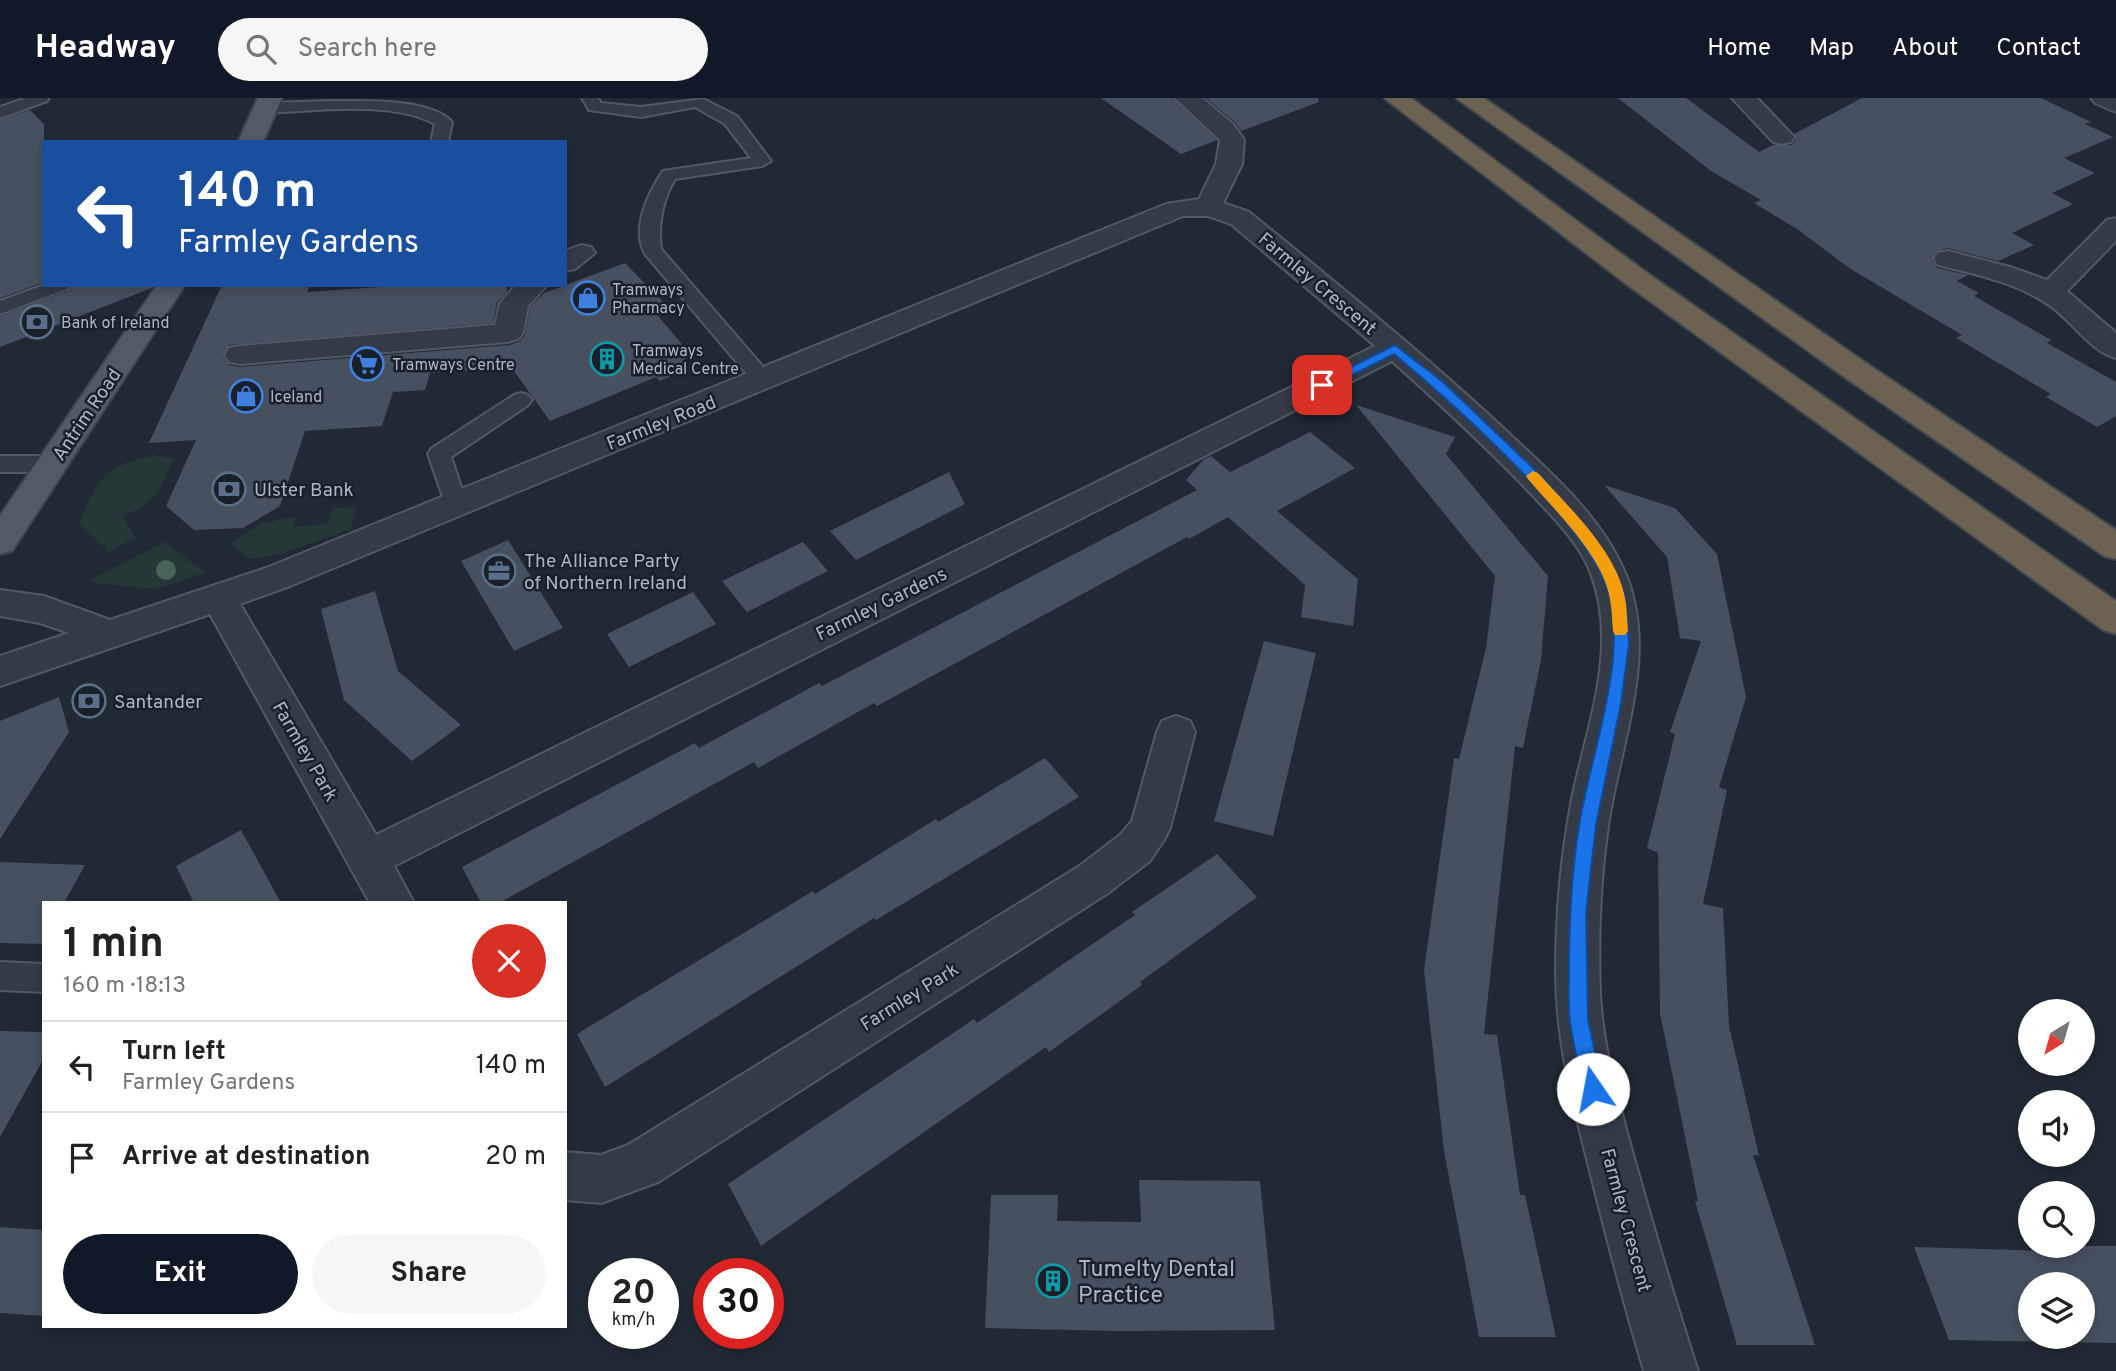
<!DOCTYPE html>
<html lang="en">
<head>
<meta charset="utf-8">
<style>
  :root { --surface:#fff; --page:#f6f6f6; --text:#222; --muted:#767676; --line:#e0e0e0; --accent:#111827 }
  body { margin:0; font-family:Overpass,sans-serif; background:var(--page); color:var(--text); height:100vh; display:flex; flex-direction:column; font-size:26px; white-space:nowrap }
  * { box-sizing:border-box; margin:0 }
  p { font-size:23px; color:var(--muted) }
  .icon { flex:none; width:38px; height:38px; fill:none; stroke:currentColor; stroke-width:2; stroke-linecap:round; stroke-linejoin:round }
  .map { position:relative; flex:1; overflow:hidden }
  .panel { position:absolute; left:42px; top:803px; width:525px; height:427px; display:flex; flex-direction:column; background:var(--surface); border-radius:0px; box-shadow:0 4px 10px #0003 }
  .panel>* { flex:none }
  .banner { position:absolute; left:42px; top:42px; width:525px; height:147px; border-radius:0px; box-shadow:0 4px 10px #0003; background:#1a4fa0; color:#fff; overflow:hidden }
  .needle { width:46px; rotate:217deg }
  .controls { position:absolute; left:2018px; top:901px; display:grid; gap:14px }
  .controls a { display:grid; place-items:center; width:77px; height:77px; border-radius:50%; background:var(--surface); box-shadow:0 4px 10px #0003; font-size:35px }
  .speed { position:absolute; left:588px; top:1160px; display:flex; gap:14px; font-size:35px; font-weight:700; text-align:center }
  .speed>* { display:grid; place-content:center; width:91px; height:91px; border-radius:50%; background:var(--surface); box-shadow:0 4px 10px #0003; line-height:1 }
  .speed small { font-size:18px; font-weight:400 }
  .speed .limit { border:10px solid #d22; background:#fff; color:#111 }
  .pin { position:absolute; display:grid; place-items:center; width:60px; height:60px; color:#fff; margin:-30px; border-radius:14px; box-shadow:0 4px 10px #0006 }
  .me { position:absolute; width:77px; margin:-38px; rotate:348deg; stroke-linejoin:round; filter:drop-shadow(0 0 5px #0008) }
  .turn { display:flex; align-items:center; gap:24px; height:147px; padding:0 21px; font-size:32px }
  .turn .icon { width:91px; height:91px; stroke-width:2.5 }
  .turn b { display:block; font-size:49px; line-height:60px }
  .round { display:grid; place-items:center; flex:none; width:74px; height:74px; border-radius:37px; background:var(--page) }
  .overview { display:flex; align-items:center; justify-content:space-between; height:119px; padding:0 21px }
  h1 { font-size:42px; font-weight:700; line-height:52px }
  .cta { display:flex; gap:14px; margin-top:auto; padding:14px 21px }
  .cta a { flex:1; height:80px; border-radius:42px; background:var(--accent); color:#fff; font-size:28px; font-weight:700; line-height:80px; text-align:center }
  .cta a+a { background:var(--page); color:var(--text) }
  ul { padding:0; list-style:none }
  li { display:flex; align-items:center; gap:21px; height:91px; padding:0 21px; border-top:2px solid var(--line) }
  li div { flex:1 }
  li b { display:block; font-size:26px }
  li em { font-style:normal }
  header { display:flex; align-items:center; gap:42px; box-sizing:border-box; height:98px; padding:0 35px; background:var(--accent); color:#fff }
  header strong { font-size:33px }
  nav { display:flex; gap:38px; margin-inline-start:auto; font-size:24px }
  .search { width:490px; height:63px; background:var(--page); display:flex; align-items:center; gap:18px; box-sizing:border-box; padding:0 24px; border-radius:38px; color:var(--muted); font-size:26px }
  .map>svg:first-child { display:block }
  .green { fill:#263738 }
  .building { fill:#47505f; fill-rule:evenodd }
  .lines { fill:none; stroke-linecap:round; stroke-linejoin:round }
  .service-casing { stroke:#525864; stroke-width:4 }
  .pedestrian-casing { stroke:#525864; stroke-width:4 }
  .minor-casing { stroke:#525864; stroke-width:4 }
  .primary-casing { stroke:#3e444f; stroke-width:4 }
  .motorway-casing { stroke:#3f4550; stroke-width:4 }
  .service { fill:#343b46; fill-rule:evenodd }
  .pedestrian { fill:#343b46; fill-rule:evenodd }
  .minor { fill:#343b46; fill-rule:evenodd }
  .primary { fill:#525a66; fill-rule:evenodd }
  .motorway { fill:#6b6252; fill-rule:evenodd }
  .tree { fill:#486257 }
  .route { fill:#1a73e8; stroke:#114b97; stroke-width:2 }
  .slow { fill:#f59e0b }
  .labels { text-anchor:middle; stroke-width:5; stroke-linejoin:round; paint-order:stroke }
  .far-poi-label { font-size:16px; fill:#afb5c3; stroke:#1a202a; text-anchor:start }
  .street-label { font-size:19px; fill:#afb5c3; stroke:#1a202a }
  .poi-label { font-size:19px; fill:#afb5c3; stroke:#1a202a; text-anchor:start }
  .near-poi-label { font-size:23px; fill:#afb5c3; stroke:#1a202a; text-anchor:start }
</style>
</head>
<body>
<header>
<strong>Headway</strong>
<div class="search"><svg class="icon" aria-label="search" viewBox="0 0 24 24"><circle cx="10" cy="10" r="6"/><path d="M15 15l6 6"/></svg>Search here</div>
<nav><a>Home</a><a>Map</a><a>About</a><a>Contact</a></nav>
</header>
<div class="map">
<svg width="2116" height="1273" viewBox="0 0 2116 1273">
  <rect width="100%" height="100%" fill="#212935"/>
  <path class="green" d="M154,357L175,361C167,370 168,377 162,387C153,404 138,411 122,419L136,439L109,454L79,425C100,377 102,371 154,357Z
    M357,409L351,431L284,455L249,461L230,445L263,425L295,419L294,429L327,426L333,410Z
    M165,444L206,475L157,491L100,486L90,482Z"/>
  <path class="building" d="M1101,0H1172L1217,42L1181,56Z
    M1206,0H1318L1319,4L1241,33L1235,24Z
    M1618,0H1686L1759,54L1773,47H1792L1796,40L1794,36L1862,0H2041L2091,24L2085,26L2113,39L2064,60L2095,75L2052,95L2073,106L2012,135L2034,147L1998,163L1947,150L1936,154L1932,162L1937,170L1968,177L1957,183L1979,195L1974,198L2051,242L2047,245L2116,284V318L2097,329L2046,299L2051,296L1956,240L1962,237L1849,170L1797,131L1754,105L1761,102L1711,73Z
    M30,12L44,26V184L0,200V22Z
    M625,165L672,213L658,218L687,252V271L660,283L656,279L550,323L511,269L430,275L425,292L393,294L382,328L305,333L280,408L243,430L194,432L166,408L196,342L149,345L222,187H310L307,194L409,187H508L506,195L497,204L493,225L229,247L223,258L229,267L240,269L509,247L519,244L525,237L530,209L544,195Z
    M71,187H151L152,190L0,249V218L68,193Z
    M1356,307L1455,339L1446,356L1548,478L1541,562L1523,650L1515,648L1484,936L1497,937L1520,1097H1525L1556,1239H1479L1444,1053L1424,872L1454,660L1459,661L1486,550L1495,478Z
    M1310,334L1355,370L1277,413L1358,481L1353,528L1301,519L1305,487L1228,419L1189,441L1187,439L877,608L874,605L758,670L754,664L499,805H481L462,769L695,645L699,650L819,585L822,588L1197,392L1186,382L1203,362L1211,358L1230,374Z
    M949,374L965,406L856,462L830,433Z
    M1604,387L1675,410L1717,456L1746,599L1719,689L1727,692L1703,806L1723,810L1729,928L1759,1058L1753,1057L1815,1247H1737L1695,1103H1698L1660,915L1658,755L1647,750L1675,636L1670,634L1701,543L1680,540L1667,459Z
    M508,442L563,530L514,553L461,463Z
    M803,444L828,473L747,514L722,483Z
    M375,493L398,573L461,627L412,663L344,602L321,511Z
    M693,494L716,526L629,569L607,536Z
    M1264,543L1316,555L1273,738L1214,723Z
    M59,599L69,634L0,741V623Z
    M1045,660L1079,699L876,822L874,820L605,989L577,936L813,793L815,796L936,721L938,724Z
    M241,732L281,805H194L176,768Z
    M1217,756L1257,799L1140,884L1142,887L1049,954L1046,949L761,1148L728,1086L974,921L977,925L1135,817L1132,814Z
    M0,764L85,767L64,805H44V846L0,845Z
    M0,933L44,934V960L0,1039Z
    M1139,1082L1260,1083L1275,1232L1120,1233L985,1230L991,1097H1058L1057,1123L1141,1124Z
    M0,1129L44,1132V1218L0,1215Z
    M2051,1148H2116V1245L1949,1242L1914,1149L2053,1153ZM2030,1186H2082V1239H2030Z"/>
  <g class="lines">
    <defs>
      <path id="service" d="M26,0H49L47,3L0,20V9Z
        M582,0H598L601,5L641,9L703,1L737,18L771,63L762,68L675,81C662,103 658,126 661,151L770,277L773,282L770,287H756L645,156C631,131 648,95 663,73L751,60L725,26L695,9L641,19L589,12Z
        M332,3C363,3 431,0 452,24L448,44H431L435,26C391,2 316,13 266,15L258,10L266,5Z
        M44,187H69L67,191L0,216V203Z
        M521,295L528,297L532,302L528,307L451,359L467,407L464,413L456,415L448,413L428,356L431,351L514,297Z
        M0,358H52L60,361L63,366L60,371L52,374H0Z
        M0,864L44,866V894L0,892Z"/>
      <path id="pedestrian" d="M581,147L591,149L595,155L575,171L565,173V153Z
        M516,187H547L528,208L523,235L518,241L508,244L240,266L229,264L225,257L229,250L240,248L495,227L500,205Z"/>
      <path id="minor" d="M1175,0H1202L1233,26L1244,42L1242,66L1223,105L1249,114C1335,184 1420,253 1501,328C1545,370 1597,413 1623,470C1661,552 1620,644 1608,728C1600,783 1598,840 1600,896C1603,952 1619,1005 1634,1060C1654,1131 1675,1203 1698,1273H1644C1624,1206 1606,1138 1589,1069C1572,1003 1556,941 1556,873C1556,815 1561,758 1572,701C1587,626 1620,549 1590,473C1579,446 1556,422 1537,402C1491,353 1442,308 1392,263L394,768L414,805H370L210,516L0,588V558L69,535L40,525L0,518V492L44,498L110,522L266,470L1166,106L1199,101L1216,66L1220,42ZM1183,118H1208L1231,126L1375,248L376,737L240,506L290,488Z
        M1732,0H1757L1794,39L1791,44L1782,46L1773,44Z
        M2091,0H2116V14L2095,5Z
        M2116,120V143L2067,193L2116,235V260C2090,254 2072,222 2049,207C2017,185 1976,176 1938,167L1934,161L1938,155L1948,153L2010,169L2047,182L2107,122Z
        M1176,618L1190,623L1195,634L1170,730L1164,742L1150,763L1108,795L658,1084L601,1105L565,1102V1054L601,1057L628,1047L1078,769L1120,737L1132,723L1157,634L1162,623Z"/>
      <path id="primary" d="M258,0H282L263,44H238Z
        M157,187H185L12,453L0,456V418Z"/>
      <path id="motorway" d="M1384,0H1411L1646,174L2116,503V536L2103,532L1626,186Z
        M1456,0H1484L1869,267L2116,432V461L2104,458L1847,281Z"/>
    </defs>
    <use href="#service" class="service-casing"/>
    <use href="#pedestrian" class="pedestrian-casing"/>
    <use href="#minor" class="minor-casing"/>
    <use href="#primary" class="primary-casing"/>
    <use href="#motorway" class="motorway-casing"/>
    <use href="#service" class="service"/>
    <use href="#pedestrian" class="pedestrian"/>
    <use href="#minor" class="minor"/>
    <use href="#primary" class="primary"/>
    <use href="#motorway" class="motorway"/>
  </g>
  <circle class="tree" cx="166" cy="472" r="10"/>
  <path class="route" d="M1395,247L1443,284L1535,372L1587,430L1612,468L1625,499L1629,545L1621,605L1596,727L1586,815L1588,922L1603,991L1600,998L1593,1000L1586,998L1583,991C1579,969 1573,946 1570,923C1568,908 1569,891 1569,876C1569,826 1571,777 1579,728C1590,659 1626,567 1610,499C1594,429 1450,303 1394,256L1326,290L1322,291L1315,287Z"/>
  <path class="slow" d="M1533,373L1538,375C1569,410 1616,452 1625,500C1627,511 1627,522 1628,533L1625,537H1615L1613,533C1612,523 1612,511 1610,501C1603,458 1556,414 1528,381L1526,378Z"/>
  <defs>
    <symbol id="shop-ring" viewBox="-11 -11 22 22"><circle r="9.5" fill="#1a202a" stroke="#3f7fe0" stroke-width="1.5"/><path d="M-5-2.5h2.3a2.7 3.5 0 0 1 5.4 0H5L5.5 6h-11ZM-1.5-2.5h3a1.5 2.3 0 0 0-3 0Z" fill="#3f7fe0"/></symbol>
    <symbol id="bank-ring" viewBox="-11 -11 22 22"><circle r="9.5" fill="#1a202a" stroke="#5c6f8a" stroke-width="1.5"/><path d="M-6-4H6V4H-6ZM0-2.3a2.3 2.3 0 1 0 0 4.6a2.3 2.3 0 1 0 0-4.6Z" fill="#5c6f8a"/></symbol>
    <symbol id="building-ring" viewBox="-11 -11 22 22"><circle r="9.5" fill="#1a202a" stroke="#0f9aa8" stroke-width="1.5"/><path d="M-4-6H4V6H1V3H-1V6H-4ZM-2.5-4.3h1.7v1.8h-1.7ZM.8-4.3h1.7v1.8H.8ZM-2.5-1h1.7V.8h-1.7ZM.8-1h1.7V.8H.8Z" fill="#0f9aa8"/></symbol>
    <symbol id="supermarket-ring" viewBox="-11 -11 22 22"><circle r="9.5" fill="#1a202a" stroke="#3f7fe0" stroke-width="1.5"/><path d="M-6-5.5h2.5l.6 2H6L4.5 2H-2.5L-4.4-4H-6ZM-1.5 3.2a1.3 1.3 0 1 0 .1 0ZM3 3.2a1.3 1.3 0 1 0 .1 0Z" fill="#3f7fe0"/></symbol>
    <symbol id="office-ring" viewBox="-11 -11 22 22"><circle r="9.5" fill="#1a202a" stroke="#5c6f8a" stroke-width="1.5"/><path d="M-6-3h4V-5.5h4V-3h4V5H-6ZM-1-4.5V-3h2v-1.5ZM-6 0V1H6V0Z" fill="#5c6f8a"/></symbol>
  </defs>
  <g fill-rule="evenodd">
    <use href="#shop-ring" x="569" y="181" width="38" height="38"/>
    <use href="#bank-ring" x="18" y="205" width="38" height="38"/>
    <use href="#building-ring" x="588" y="242" width="38" height="38"/>
    <use href="#supermarket-ring" x="348" y="247" width="38" height="38"/>
    <use href="#shop-ring" x="227" y="279" width="38" height="38"/>
    <use href="#bank-ring" x="210" y="372" width="38" height="38"/>
    <use href="#office-ring" x="480" y="454" width="38" height="38"/>
    <use href="#bank-ring" x="70" y="584" width="38" height="38"/>
    <use href="#building-ring" x="1034" y="1164" width="38" height="38"/>
  </g>
  <g class="labels">
    <g class="far-poi-label">
      <text x="612" y="197">Tramways<tspan x="612" dy="18">Pharmacy</tspan></text>
      <text x="61" y="230">Bank of Ireland</text>
      <text x="632" y="258">Tramways<tspan x="632" dy="18">Medical Centre</tspan></text>
      <text x="392" y="272">Tramways Centre</text>
      <text x="270" y="304">Iceland</text>
    </g>
    <g class="street-label">
      <text transform="translate(1318 185) rotate(40)" y="7">Farmley Crescent</text>
      <text transform="translate(86 316) rotate(-56)" y="7">Antrim Road</text>
      <text transform="translate(661 324) rotate(-22)" y="7">Farmley Road</text>
      <text transform="translate(881 505) rotate(-26)" y="7">Farmley Gardens</text>
      <text transform="translate(306 653) rotate(60)" y="7">Farmley Park</text>
      <text transform="translate(909 898) rotate(-32)" y="7">Farmley Park</text>
      <text transform="translate(1627 1122) rotate(75)" y="7">Farmley Crescent</text>
    </g>
    <g class="poi-label">
      <text x="254" y="398">Ulster Bank</text>
      <text x="524" y="469">The Alliance Party<tspan x="524" dy="22">of Northern Ireland</tspan></text>
      <text x="114" y="610">Santander</text>
    </g>
    <g class="near-poi-label">
      <text x="1078" y="1178">Tumelty Dental<tspan x="1078" dy="26">Practice</tspan></text>
    </g>
  </g>
</svg>
<div class="controls">
<a><svg class="needle" viewBox="-14 -14 28 28"><path d="M0-13l5 13h-10z" fill="#e53935"/><path d="M0 13l5-13h-10z" fill="#767676"/></svg></a>
<a><svg class="icon" aria-label="sound" viewBox="0 0 24 24"><path d="M4 9h4l5-4v14l-5-4H4zM17 9q2 3 0 6"/></svg></a>
<a><svg class="icon" aria-label="search" viewBox="0 0 24 24"><circle cx="10" cy="10" r="6"/><path d="M15 15l6 6"/></svg></a>
<a><svg class="icon" aria-label="layers" viewBox="0 0 24 24"><path d="M12 4l9 5-9 5-9-5zM3 14l9 5 9-5"/></svg></a>
</div>
<div class="speed"><div>20<small>km/h</small></div><div class="limit">30</div></div>
<div class="pin" style="left:1322px;top:287px;background:#d93025"><svg class="icon" aria-label="arrive" viewBox="0 0 24 24"><path d="M6 21V4h12l-3 4 3 4H6"/></svg></div>
<svg class="me" style="left:1593px;top:991px" viewBox="-20 -20 40 40"><circle r="19" fill="#fff"/><path d="M0-13L10 11 0 6-10 11z" fill="#1a73e8"/></svg>
<div class="banner">
<div class="turn"><svg class="icon" aria-label="left" viewBox="0 0 24 24"><path d="M17 20v-9H6M10 6l-5 5 5 5"/></svg><div><b>140 m</b>Farmley Gardens</div></div>
</div>
<section class="panel">
<div class="overview"><div><h1>1 min</h1><p>160 m · 18:13</p></div><a class="round" style="background:#d93025;color:#fff"><svg class="icon" aria-label="close" viewBox="0 0 24 24"><path d="M6 6l12 12M18 6L6 18"/></svg></a></div>
<ul>
<li><svg class="icon" aria-label="left" viewBox="0 0 24 24"><path d="M17 20v-9H6M10 6l-5 5 5 5"/></svg><div><b>Turn left</b><p>Farmley Gardens</p></div><em>140 m</em></li>
<li><svg class="icon" aria-label="arrive" viewBox="0 0 24 24"><path d="M6 21V4h12l-3 4 3 4H6"/></svg><div><b>Arrive at destination</b></div><em>20 m</em></li>
</ul>
<div class="cta"><a>Exit</a><a>Share</a></div>
</section>
</div>
</body>
</html>
